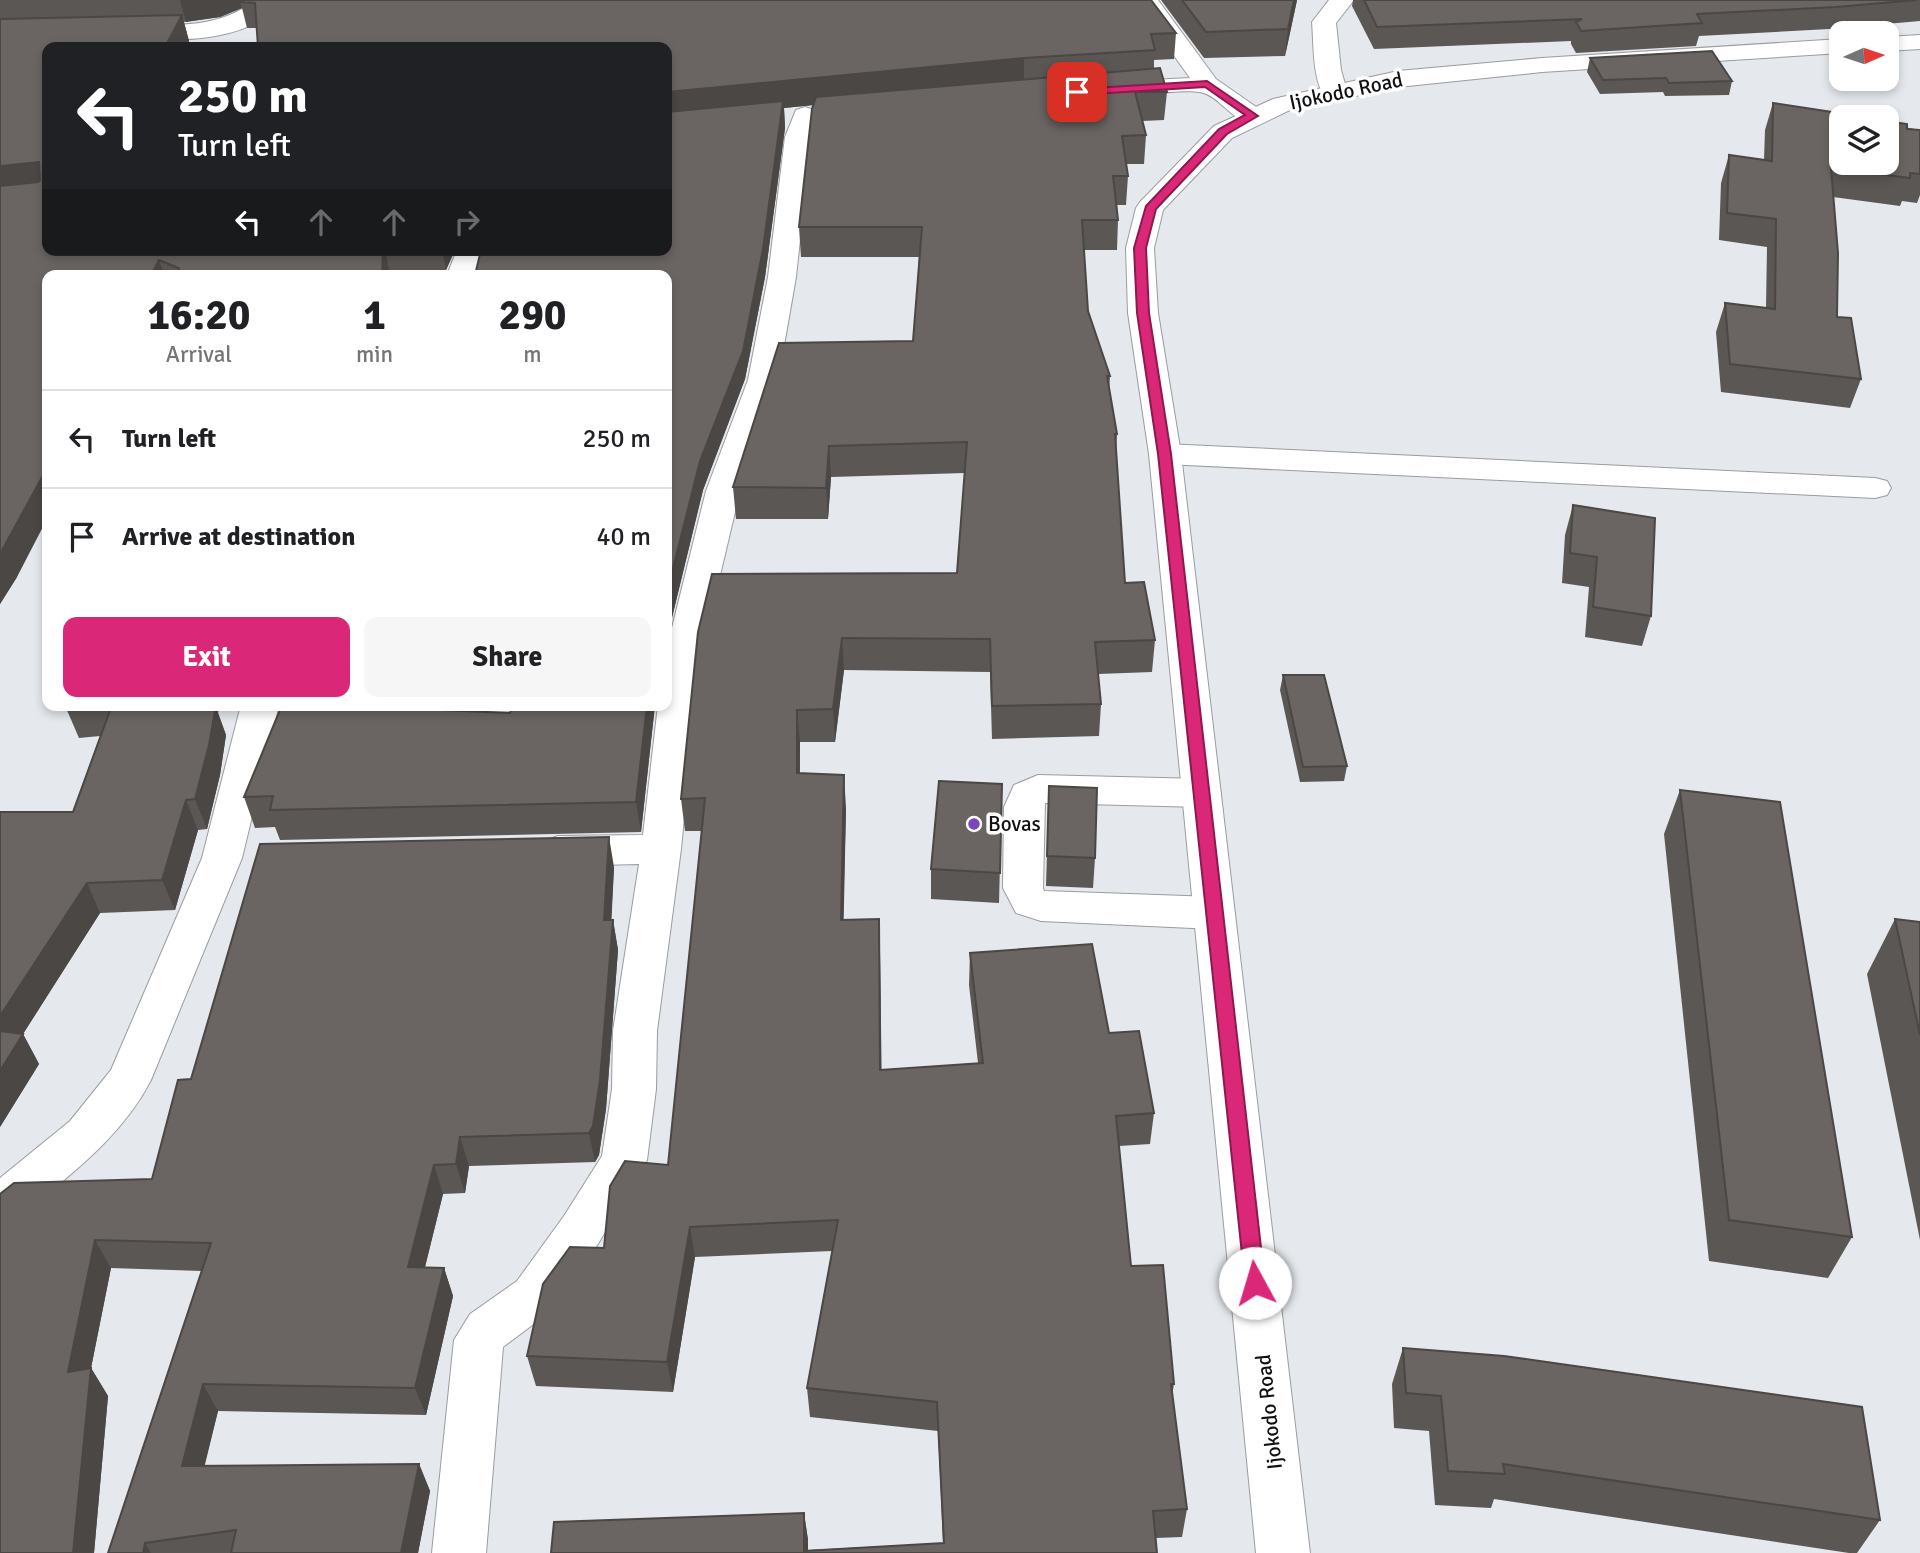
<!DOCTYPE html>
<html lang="en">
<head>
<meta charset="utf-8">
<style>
  :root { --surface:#fff; --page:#f6f6f6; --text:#202124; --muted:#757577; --line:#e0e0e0; --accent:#db2777 }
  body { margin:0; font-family:Signika,sans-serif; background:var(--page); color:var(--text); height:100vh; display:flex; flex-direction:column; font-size:26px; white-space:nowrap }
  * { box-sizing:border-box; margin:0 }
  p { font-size:23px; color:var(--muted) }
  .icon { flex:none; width:38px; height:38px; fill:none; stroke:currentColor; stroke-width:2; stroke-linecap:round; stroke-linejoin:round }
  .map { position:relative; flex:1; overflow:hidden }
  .side { position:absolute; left:42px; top:270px; width:630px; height:441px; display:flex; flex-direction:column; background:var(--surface); border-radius:14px; box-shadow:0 4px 10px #0003 }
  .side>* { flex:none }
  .top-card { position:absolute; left:42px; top:42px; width:630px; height:214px; border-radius:14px; box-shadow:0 4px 10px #0003; background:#202124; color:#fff; overflow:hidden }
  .needle { width:46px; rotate:87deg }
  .buttons { position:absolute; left:1829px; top:21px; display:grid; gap:14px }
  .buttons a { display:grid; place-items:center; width:70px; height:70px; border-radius:14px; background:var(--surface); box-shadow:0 4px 10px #0003; font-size:35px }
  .pin { position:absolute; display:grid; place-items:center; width:60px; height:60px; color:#fff; margin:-30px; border-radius:14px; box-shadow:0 4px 10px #0006 }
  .me { position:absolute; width:77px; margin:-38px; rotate:354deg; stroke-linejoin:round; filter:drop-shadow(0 0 5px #0008) }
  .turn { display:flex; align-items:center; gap:24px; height:147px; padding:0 21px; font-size:32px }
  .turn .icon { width:91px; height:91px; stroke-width:2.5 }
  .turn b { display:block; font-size:49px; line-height:60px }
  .lanes { display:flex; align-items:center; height:66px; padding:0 21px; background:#0003; justify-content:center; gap:35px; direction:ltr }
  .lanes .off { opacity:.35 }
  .eta { display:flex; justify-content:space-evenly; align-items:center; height:119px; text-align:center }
  .eta b { font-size:42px; font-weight:700; line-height:49px }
  .primary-button { display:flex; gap:14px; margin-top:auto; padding:14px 21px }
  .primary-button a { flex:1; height:80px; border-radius:14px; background:var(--accent); color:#fff; font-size:28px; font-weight:700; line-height:80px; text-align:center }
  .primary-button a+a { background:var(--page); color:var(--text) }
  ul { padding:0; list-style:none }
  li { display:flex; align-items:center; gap:21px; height:98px; padding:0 21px; border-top:2px solid var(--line) }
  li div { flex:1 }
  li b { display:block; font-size:26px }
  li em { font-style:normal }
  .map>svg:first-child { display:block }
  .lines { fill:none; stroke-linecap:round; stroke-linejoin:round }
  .minor-casing { stroke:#999ca0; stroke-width:2 }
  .major-casing { stroke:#999ca0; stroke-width:2 }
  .minor { fill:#fff; fill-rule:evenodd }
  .major { fill:#fff; fill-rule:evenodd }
  .wall { fill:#5b5755 }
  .shaded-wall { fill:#4a4745 }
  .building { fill:#6a6563; stroke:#4a4745; stroke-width:2 }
  .route { fill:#db2777; stroke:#8e194d; stroke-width:2 }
  .poi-dot { fill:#7b46bd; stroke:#fff; stroke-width:2.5 }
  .labels { text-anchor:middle; stroke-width:7; stroke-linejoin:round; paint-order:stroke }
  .street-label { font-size:21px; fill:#0f1012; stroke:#fff }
  .poi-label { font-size:21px; fill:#0f1012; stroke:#fff; text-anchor:start }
</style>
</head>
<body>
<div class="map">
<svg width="1920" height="1553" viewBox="0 0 1920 1553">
  <rect width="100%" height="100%" fill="#e5e8ec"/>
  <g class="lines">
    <defs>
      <path id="minor" d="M255,0H282C252,43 181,40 135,40L126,38L123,33L126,28L135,26C177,25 221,28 255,0Z
        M1134,0H1158L1216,79L1262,111L1266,116L1262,121C1233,129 1223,96 1200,92C1182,89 1133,96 1112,98L1103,95L1099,90L1103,85L1112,82L1190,78Z
        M1329,0H1354L1336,23L1341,70L1348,94L1344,99L1335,102L1326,99C1312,79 1314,46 1312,22Z
        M805,107L814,110L818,115L811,137L796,277L778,380L740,491L699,664L681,849L657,1031L656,1089L647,1160L598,1244L551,1311L503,1347L486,1553H432L454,1340L470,1314L517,1281L564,1216L602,1156L612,1089L613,1031L639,864L558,866L544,861L538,851L544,841L558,836L643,835L658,705H667V648L706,491L748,380L768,277L785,137L796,110Z
        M457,250H485L476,275H447Z
        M1165,444L1875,478L1887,481L1891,488L1887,495L1875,498L1165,464L1154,461L1149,454L1154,447Z
        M241,705H279L242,858L151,1080C121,1139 65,1178 17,1220L0,1226V1178L70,1121L111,1070L202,858Z
        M1038,775L1202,779L1216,783L1221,793L1216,803L1202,807L1045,803L1043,888L1044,891L1214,897L1229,902L1235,913L1229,924L1214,929L1041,921L1016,913L1003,888L1004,807L1014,785Z"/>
      <path id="major" d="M1920,35V49L1886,51V37Z
        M1841,39V53L1542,72L1398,87L1290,110L1232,138L1163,210L1154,248L1158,313L1181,454L1310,1553H1256L1149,454L1128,313L1126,248L1136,208L1140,202L1214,126L1273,99L1398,71L1542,58Z"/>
    </defs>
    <use href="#minor" class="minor-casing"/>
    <use href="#major" class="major-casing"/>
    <use href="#minor" class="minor"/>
    <use href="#major" class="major"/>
  </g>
  <path class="wall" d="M0,0H1151L1176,33L1174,59L1154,60V69L1167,92L1164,120L1142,121L1146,135L1144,164H1126L1128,176L1126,205H1117L1118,220L1117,250H1084L1088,311L1110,376L1109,391L1117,434L1116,454L1125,583L1155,640L1152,672L1098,674L1101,704L1099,736L992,739L990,672L844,670L835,742H800V774L846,808L843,920L880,951L881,1070L978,1063L969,985L970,953L1109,1033L1154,1113L1150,1144L1119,1146L1131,1266L1174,1384L1172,1396L1187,1509L1182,1537L1156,1538L1157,1553H551L804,1513L808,1540V1550L943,1543L938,1431L810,1417L807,1388L832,1251L695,1257L673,1392L536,1386L527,1356L604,1248L668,1165L702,831H685L681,799L698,632L957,573L965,473L831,477L828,519H736L733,487L913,341L919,257H801L799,227L813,105L784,108L785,128L765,277L745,379L703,490L667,638V275L480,258L478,250H667L257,28H247L242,8L220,17L184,22L189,41L47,250H455L446,270L390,272V275H47L17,577L0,604Z
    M1161,0H1297L1285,56L1204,58Z
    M1353,0H1920V21L1829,29L1699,36L1696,46L1576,53L1571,44V41L1374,49L1352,6Z
    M1590,58L1732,81L1729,95L1665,96L1663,92L1600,94L1587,72Z
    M1773,103L1920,130V195L1917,203L1902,201L1900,206L1833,197L1837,317L1861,379L1850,408L1721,392L1716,332L1725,303L1766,308L1767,247L1719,240L1721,183L1729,155L1764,160L1765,130Z
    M1573,505L1651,616L1642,646L1585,637L1589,587L1562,583L1565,535Z
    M1283,675L1347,766L1344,781L1300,782L1280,690Z
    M67,705H219L218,713L226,735L220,775L207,829L198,830L175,910L100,913L23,1034L39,1064L0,1127L73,812L100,736L79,738L66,708Z
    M282,705H440L438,710L510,713L655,705L641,832L280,840L275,827L255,828L244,797Z
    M1002,784L999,903L931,899V869Z
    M1049,786L1095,858L1093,888L1046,886Z
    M1680,790L1852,1237L1828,1278L1709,1261L1664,834Z
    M614,867L611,920H613L618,950L606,1109L599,1155L595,1162L469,1166L465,1193L443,1194L425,1267L444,1268L453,1296L426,1415L218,1411L204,1466L419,1464L430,1491L418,1553H108L202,1271L111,1268L91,1368L108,1396L94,1553H0V1194L152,1179L191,1079Z
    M1895,919L1920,922V1240L1867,974Z
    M1403,1348L1880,1520L1857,1553H1849L1494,1499L1491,1508L1435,1505L1429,1431L1394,1428L1392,1384Z"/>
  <path class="shaded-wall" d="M180,0H254L240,2L242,8L220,17L186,22Z
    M1294,0H1297L1285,56L1288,29Z
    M182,15L189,41L186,47H165Z
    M1024,58V84L784,108L785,128L765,277L745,379L703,490L667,638V92Z
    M39,162L47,185L0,194V166Z
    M383,250H385L390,275H382Z
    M442,250H455L446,270Z
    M159,260L164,275H151Z
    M829,446L831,477L828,519L826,488Z
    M47,468V519L17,577L0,604V554Z
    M842,638L844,670L835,742L833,709Z
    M219,705L218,713L226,735L220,775L207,829L195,799L204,706Z
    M421,705H440L427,739L419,709Z
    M647,705H655L641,832L636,802Z
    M797,710L800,742L799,806L797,773Z
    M844,775L846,808L843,952L841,920Z
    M186,800L198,830L175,910L162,880Z
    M609,837L614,867L610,950L604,920Z
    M87,883L100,913L7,1059L0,1046V1016Z
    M879,919L880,951L882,1101L880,1070Z
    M613,920L618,950L606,1109L599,1155L595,1162L589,1133Z
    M23,1034L39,1064L0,1127V1071Z
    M460,1137L469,1166L465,1193L456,1164Z
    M434,1165L443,1194L418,1295L408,1267Z
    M690,1227L695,1257L673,1392L667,1362Z
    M95,1240L111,1268L91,1368L108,1396L94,1553H73L68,1372Z
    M444,1268L453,1296L426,1415L415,1388Z
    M203,1384L218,1411L198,1493L182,1466Z
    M419,1464L430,1491L418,1553H401Z
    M804,1513L808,1540V1553H804Z
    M145,1543L151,1553H143Z"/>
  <path class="building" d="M245,0H1151L1176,33L1151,34L1155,50L1024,58L667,92V47H258L255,3L240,2Z
    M1182,0H1294L1288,29L1206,32Z
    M1364,0H1917L1836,7L1697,14L1702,23L1581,31L1576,22L1582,19L1377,27Z
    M182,15L165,47H47V250H383L382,275H177L179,268L159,260L151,275H47V468L0,554V186L38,182L40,180L39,162L0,166V19Z
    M1712,51L1732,81L1669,83L1666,78L1603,80L1590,58Z
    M1160,68L1167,92H1135L1146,135L1122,136L1128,176H1113L1118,220H1082L1088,311L1110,376H1107L1117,434H1115L1125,583L1144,582L1155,640L1095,642L1101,704L992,706L990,639L842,638L833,709L797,710V773L844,775L841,920L879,919L880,1070L983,1063L970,953L1092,944L1109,1033L1139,1031L1154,1113L1116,1116L1131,1266L1163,1265L1174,1384H1171L1187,1509L1153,1511L1157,1553H551L554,1522L804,1513V1551L944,1543L937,1402L807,1388L838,1220L690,1227L667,1362L527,1356L543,1284L570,1247L604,1248L610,1186L625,1161L668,1165L705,798L681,799L698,632L712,574L957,573L967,442L829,446L826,488L733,487L779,343L913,341L922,227H799L812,109L816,97Z
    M783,101L763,249L743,351L700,461L667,592V275H475L481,250H667V112Z
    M1773,103L1865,117H1841V163H1886V121L1907,124V129L1920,130V174L1910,173V178L1831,168L1838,253L1837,317L1851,318L1861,379L1730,364L1725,303L1775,309L1776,219L1727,213L1729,155L1772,161Z
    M1573,505L1655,518L1651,616L1593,607L1597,557L1570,553Z
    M1283,675H1324L1347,766L1303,767Z
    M67,705H99L66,708Z
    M112,705H216L209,745L195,799L186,800L162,880L87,883L0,1016V812H73Z
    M282,705H421L419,709L510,713L513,705H647L636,802L270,810L273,796L244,797Z
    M939,781L1002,784L1000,873L931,869Z
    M1049,786L1097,788L1095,858L1047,856Z
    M1680,790L1780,802L1852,1237L1729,1220Z
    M609,837L604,920H613L600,1080L593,1126L589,1133L460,1137L456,1164L434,1165L408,1267L444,1268L415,1388L203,1384L182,1466L419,1464L401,1553H231L236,1530L145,1543L143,1553H108L211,1243L95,1240L68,1372L91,1368L73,1553H0V1194L14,1183L152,1179L178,1080L191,1079L260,844Z
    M1895,919L1920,922V1035Z
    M0,1031L23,1034L0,1071Z
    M1403,1348L1504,1356L1862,1407L1880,1520L1503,1464L1505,1474L1448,1471L1441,1396L1406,1393Z"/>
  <path class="route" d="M1207,81L1258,116L1227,134L1156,209L1146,248L1149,313L1171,454L1265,1283L1262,1289L1255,1292L1248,1289L1245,1283L1158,454L1137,313L1134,248L1146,206L1219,129L1245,115L1205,87L1077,95L1071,92L1077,89Z"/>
  <circle class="poi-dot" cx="974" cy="824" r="7"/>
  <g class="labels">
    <g class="street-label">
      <text transform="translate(1346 91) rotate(-12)" y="7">Ijokodo Road</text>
      <text transform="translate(1269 1412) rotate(-96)" y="7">Ijokodo Road</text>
    </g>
    <g class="poi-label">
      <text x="988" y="831">Bovas</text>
    </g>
  </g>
</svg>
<div class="buttons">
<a><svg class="needle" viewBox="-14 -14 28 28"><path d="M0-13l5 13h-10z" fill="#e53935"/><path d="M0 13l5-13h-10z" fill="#757577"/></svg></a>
<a><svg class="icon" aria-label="layers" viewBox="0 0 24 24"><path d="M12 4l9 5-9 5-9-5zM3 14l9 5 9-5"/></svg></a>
</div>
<div class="pin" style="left:1077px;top:92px;background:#d93025"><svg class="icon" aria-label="arrive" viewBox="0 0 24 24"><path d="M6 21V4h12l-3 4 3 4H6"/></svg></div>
<svg class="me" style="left:1255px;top:1283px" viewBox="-20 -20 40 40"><circle r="19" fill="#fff"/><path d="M0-13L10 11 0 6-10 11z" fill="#db2777"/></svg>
<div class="top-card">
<div class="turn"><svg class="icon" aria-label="left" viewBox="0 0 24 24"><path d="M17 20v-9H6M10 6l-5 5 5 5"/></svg><div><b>250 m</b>Turn left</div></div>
<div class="lanes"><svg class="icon" aria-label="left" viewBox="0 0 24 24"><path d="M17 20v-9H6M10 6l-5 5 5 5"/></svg><svg class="icon off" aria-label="ahead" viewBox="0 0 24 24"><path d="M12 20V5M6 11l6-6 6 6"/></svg><svg class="icon off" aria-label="ahead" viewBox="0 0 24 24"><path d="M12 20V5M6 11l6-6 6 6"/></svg><svg class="icon off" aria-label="right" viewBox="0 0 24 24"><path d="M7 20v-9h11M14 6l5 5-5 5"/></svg></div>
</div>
<section class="side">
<div class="eta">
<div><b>16:20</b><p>Arrival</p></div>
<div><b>1</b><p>min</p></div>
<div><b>290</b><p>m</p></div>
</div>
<ul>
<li><svg class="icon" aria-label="left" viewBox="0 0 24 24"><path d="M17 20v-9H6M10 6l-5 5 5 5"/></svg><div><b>Turn left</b></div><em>250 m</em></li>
<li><svg class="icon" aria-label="arrive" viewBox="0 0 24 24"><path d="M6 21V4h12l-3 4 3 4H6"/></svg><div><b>Arrive at destination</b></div><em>40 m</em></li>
</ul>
<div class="primary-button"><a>Exit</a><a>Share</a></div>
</section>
</div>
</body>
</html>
